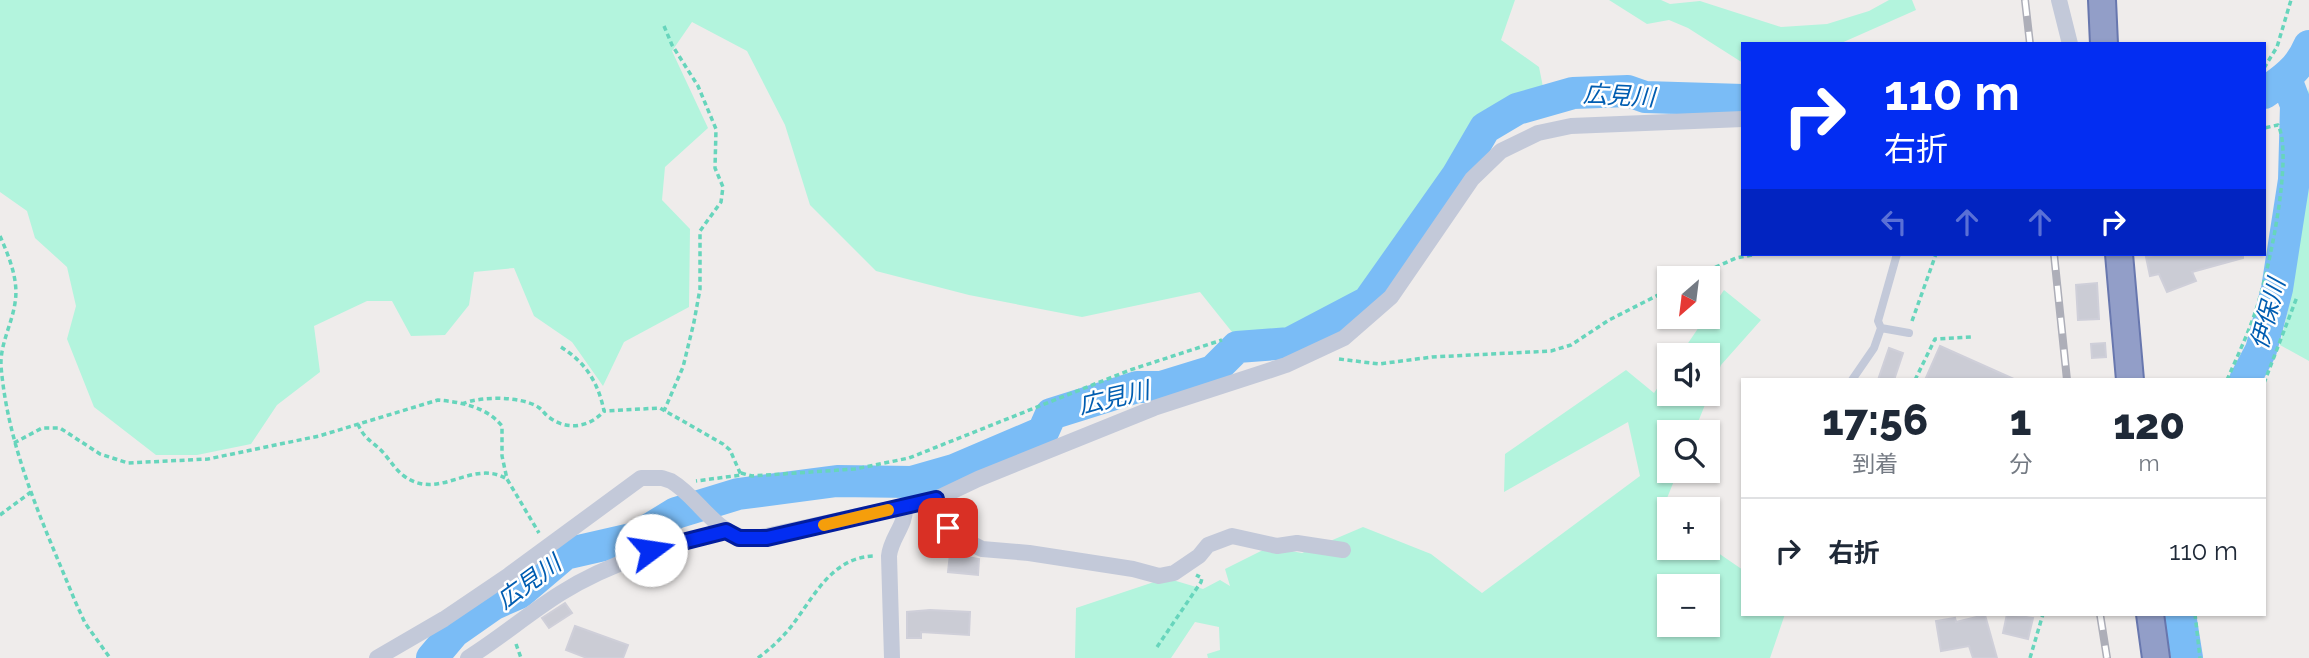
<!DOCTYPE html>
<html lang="ja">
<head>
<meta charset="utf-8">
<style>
  :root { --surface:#fff; --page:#f6f6f7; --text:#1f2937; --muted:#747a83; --line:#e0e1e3 }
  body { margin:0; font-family:Raleway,"Noto Sans JP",sans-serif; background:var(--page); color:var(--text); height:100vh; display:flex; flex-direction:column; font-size:26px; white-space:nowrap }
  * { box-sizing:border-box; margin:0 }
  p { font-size:23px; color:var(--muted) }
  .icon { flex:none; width:38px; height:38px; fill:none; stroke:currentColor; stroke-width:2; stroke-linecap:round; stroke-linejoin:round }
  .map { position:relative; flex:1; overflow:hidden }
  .side { position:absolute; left:1741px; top:378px; width:525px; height:238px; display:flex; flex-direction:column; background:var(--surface); border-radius:0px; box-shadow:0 2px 5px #0004 }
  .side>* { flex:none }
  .top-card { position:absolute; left:1741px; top:42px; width:525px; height:214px; border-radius:0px; box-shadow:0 2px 5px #0004; background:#032df2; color:#fff; overflow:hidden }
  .needle { width:46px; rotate:208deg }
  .buttons { position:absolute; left:1657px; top:266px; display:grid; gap:14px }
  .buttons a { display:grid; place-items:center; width:63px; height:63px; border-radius:0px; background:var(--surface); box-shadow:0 2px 5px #0004; font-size:35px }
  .pin { position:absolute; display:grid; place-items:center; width:60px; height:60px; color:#fff; margin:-30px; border-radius:14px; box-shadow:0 4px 10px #0006 }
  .me { position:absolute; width:77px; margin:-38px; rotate:76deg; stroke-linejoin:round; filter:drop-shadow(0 0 5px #0008) }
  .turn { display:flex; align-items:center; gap:24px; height:147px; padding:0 28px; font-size:32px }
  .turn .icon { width:91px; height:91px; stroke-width:2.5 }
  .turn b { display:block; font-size:49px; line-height:60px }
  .lanes { display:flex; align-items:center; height:66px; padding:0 28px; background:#0003; justify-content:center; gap:35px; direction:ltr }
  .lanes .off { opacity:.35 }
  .eta { display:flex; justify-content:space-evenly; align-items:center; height:119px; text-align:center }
  .eta b { font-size:42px; font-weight:800; line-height:49px }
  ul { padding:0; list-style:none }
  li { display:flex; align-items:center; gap:21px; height:105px; padding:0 28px; border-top:2px solid var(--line) }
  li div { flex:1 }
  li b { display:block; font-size:26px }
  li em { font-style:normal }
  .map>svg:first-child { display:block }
  .green { fill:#b3f4dd; fill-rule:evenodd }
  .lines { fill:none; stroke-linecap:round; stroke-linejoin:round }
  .river { stroke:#7abcf6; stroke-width:32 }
  .building { fill:#cbccd5; stroke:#cfcfd9; stroke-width:2 }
  .trunk-casing { stroke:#6877ae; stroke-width:30 }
  .path { stroke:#67d5bc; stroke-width:3.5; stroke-dasharray:5 3.5; stroke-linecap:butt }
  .service { stroke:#c3c9d9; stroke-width:8 }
  .minor { stroke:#c3c9d9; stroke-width:16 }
  .trunk { stroke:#929ec8; stroke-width:26 }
  .rail-casing { stroke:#adaeb8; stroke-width:8 }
  .rail { stroke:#fff; stroke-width:5; stroke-dasharray:16; stroke-linecap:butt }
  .route-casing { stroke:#021d9d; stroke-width:18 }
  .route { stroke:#032df2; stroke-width:12 }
  .slow { stroke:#f59e0b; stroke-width:12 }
  .labels { text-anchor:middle; stroke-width:5; stroke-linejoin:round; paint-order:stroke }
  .water-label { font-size:24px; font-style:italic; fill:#005db1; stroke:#fff }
</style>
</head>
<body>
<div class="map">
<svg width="2309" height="658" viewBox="0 0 2309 658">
  <rect width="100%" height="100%" fill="#efeceb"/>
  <path class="green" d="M0,0H1515L1501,40L1539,67L1543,87L1498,108L1471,132L1364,290L1293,333L1236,337L1200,292L1082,317L969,295L876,271L810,205L785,125L747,51L692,22L672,51L708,128L665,167L662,200L690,229L689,307L624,342L603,386L572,342L534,316L514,268L474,272L469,305L445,335L411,336L392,301H367L314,326L320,372L277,405L251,444L197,455H156L94,407L67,339L76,306L67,267L35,238L27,211L0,192Z
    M1609,0H1661L1670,4L1700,1L1781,27L1827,24L1869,11L1889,0H1912L1916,10L1839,44H1743V63L1688,28L1669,20L1647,24Z
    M2309,88V361L2280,345C2292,294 2302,243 2303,190C2304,156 2300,121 2309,88Z
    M1724,290L1761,320L1721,365L1694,432H1670V471H1678L1661,513L1669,520L1670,548L1708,546L1743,570V614H1785L1770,658H1208L1207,654L1220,650L1219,627L1195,622L1171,658H1075L1076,608L1166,578L1203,589L1220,580L1230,586L1225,569L1269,547L1302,553L1363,527L1431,554L1482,593L1640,476L1628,422L1504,492L1505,454L1626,370L1654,393L1669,371L1670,394H1708V355H1680ZM1670,586H1708V625H1670Z"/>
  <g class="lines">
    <path class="river" d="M2264,93C2284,80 2300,68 2309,46
      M2245,380L2261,350L2277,289L2294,180L2296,105L2286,79
      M2180,614L2187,658
      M432,658L454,632L494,604L519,593L565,554L635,538L676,513L738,494L837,481L912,482L954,470L1043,432L1051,414L1137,387H1161L1213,371L1237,347L1290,343L1368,302L1457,176L1485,128L1517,109L1573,93L1628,91L1645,97L1743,100"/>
  </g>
  <path class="building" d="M2160,254H2243V258L2192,272L2196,281L2167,292L2159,274L2150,276L2146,257Z
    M2097,283L2099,319L2078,320L2076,285Z
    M2105,343L2106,357L2092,358L2091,344Z
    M1940,346L2016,380H1925Z
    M1889,348L1903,353L1894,380H1878Z
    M950,554L979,559L978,575L948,572Z
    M565,603L572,613L549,628L542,618Z
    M930,610L970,612L969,635L921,632V638H907V612Z
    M2007,614L2033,618L2028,639L2003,633Z
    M1985,615L1997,658H1973L1969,646L1941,651L1936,621L1955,618L1956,622Z
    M575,626L628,645L623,658H587L566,650Z"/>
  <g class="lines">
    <defs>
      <path id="trunk" d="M2102,0L2104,44
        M2119,254L2130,380
        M2150,614L2156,658"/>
    </defs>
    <use href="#trunk" class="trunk-casing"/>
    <path class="path" d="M664,26L672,45L698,86L716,129L715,168L723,187L721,202L700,231V289L694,322L683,367L664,411
      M2264,68L2277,47L2291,0
      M0,236C9,257 19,280 15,303C12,324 0,344 1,366C8,450 44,525 75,601L85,623L110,658
      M1692,278L1736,258L1757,254
      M1912,321L1936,254
      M561,347C586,363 598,382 604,411L660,408L723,444L730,450L741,475L696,481
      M1339,359L1379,364L1432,357L1551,351L1571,345L1609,320L1670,289
      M1915,380L1935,339L1971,337
      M2227,380C2237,357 2248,334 2256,310C2268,274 2294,156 2278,125L2264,128
      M2264,383L2297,297
      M462,404C480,396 521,396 538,407C543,410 545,415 550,418C568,431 590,427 604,411
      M358,424C364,440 376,443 386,456C392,463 396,470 404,476C439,502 472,458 507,479
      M14,443L42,428H60L100,454L128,463L208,459L319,436L438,400C461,402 487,407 502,426V456L507,479L539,533
      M741,473L752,476L855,469L909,458L1130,370L1222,340
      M0,515L31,492
      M2195,614L2200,658
      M516,644L521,658
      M1157,647L1201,582L1202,578L1196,575
      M758,658C770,649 780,640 790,628C813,599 830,558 873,556
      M2030,658L2043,614"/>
    <path class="service" d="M1897,254L1878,321L1881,328L1909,333
      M1852,380L1874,348L1881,328"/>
    <path class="minor" d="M2059,0L2070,44
      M936,499V519L960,538L982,549L1029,553L1133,569L1159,576L1174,573L1199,556L1208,545L1232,536L1277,546L1297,543L1343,550
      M377,658L444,619L509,575L641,478H662L671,481C701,499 714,535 752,539L936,499L978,479L1154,408L1286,365L1344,338L1391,297L1472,179L1501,151L1538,133L1571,126L1743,119
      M468,658C500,638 529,613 561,593C612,561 668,546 726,531
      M892,658L889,556C891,537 906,526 905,507"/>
    <use href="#trunk" class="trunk"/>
    <defs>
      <path id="rail" d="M2025,0L2030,44
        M2054,254L2067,380
        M2100,614L2107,658"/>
    </defs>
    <use href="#rail" class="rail-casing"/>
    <use href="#rail" class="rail"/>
  </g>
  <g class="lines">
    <defs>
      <path id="route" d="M651,550L726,531L739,538H767L936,499V519L948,528"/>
    </defs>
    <use href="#route" class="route-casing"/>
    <use href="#route" class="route"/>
    <path class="slow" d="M824,525L888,510"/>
  </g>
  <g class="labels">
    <g class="water-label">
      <text transform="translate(1619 96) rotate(3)" y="8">広見川</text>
      <text transform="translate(2268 314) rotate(-75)" y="8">伊保川</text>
      <text transform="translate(1114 398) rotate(-13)" y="8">広見川</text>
      <text transform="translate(529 582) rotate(-36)" y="8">広見川</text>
    </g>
  </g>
</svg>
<div class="buttons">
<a><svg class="needle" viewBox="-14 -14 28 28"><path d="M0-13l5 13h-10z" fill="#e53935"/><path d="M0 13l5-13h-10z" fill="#747a83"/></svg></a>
<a><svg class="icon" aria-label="sound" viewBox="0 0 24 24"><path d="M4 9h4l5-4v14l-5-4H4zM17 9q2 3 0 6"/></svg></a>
<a><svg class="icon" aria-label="search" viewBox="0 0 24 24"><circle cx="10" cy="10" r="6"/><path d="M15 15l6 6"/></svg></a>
<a>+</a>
<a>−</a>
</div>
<div class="pin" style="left:948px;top:528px;background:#d93025"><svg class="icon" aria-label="arrive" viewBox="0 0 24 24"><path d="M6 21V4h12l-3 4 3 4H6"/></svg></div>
<svg class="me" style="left:651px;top:550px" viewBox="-20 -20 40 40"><circle r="19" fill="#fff"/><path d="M0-13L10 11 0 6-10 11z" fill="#032df2"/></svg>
<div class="top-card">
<div class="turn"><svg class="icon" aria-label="right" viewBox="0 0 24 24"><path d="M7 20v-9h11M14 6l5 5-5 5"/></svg><div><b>110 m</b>右折</div></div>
<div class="lanes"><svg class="icon off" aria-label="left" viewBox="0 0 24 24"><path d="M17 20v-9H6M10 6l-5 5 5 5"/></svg><svg class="icon off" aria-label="ahead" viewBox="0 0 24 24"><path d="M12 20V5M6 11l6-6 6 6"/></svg><svg class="icon off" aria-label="ahead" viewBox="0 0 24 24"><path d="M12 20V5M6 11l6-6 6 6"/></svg><svg class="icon" aria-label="right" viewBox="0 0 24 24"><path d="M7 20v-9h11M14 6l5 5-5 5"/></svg></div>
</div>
<section class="side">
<div class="eta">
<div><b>17:56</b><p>到着</p></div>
<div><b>1</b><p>分</p></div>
<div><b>120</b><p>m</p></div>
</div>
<ul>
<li><svg class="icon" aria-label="right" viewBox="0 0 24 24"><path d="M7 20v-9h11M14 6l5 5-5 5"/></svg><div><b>右折</b></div><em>110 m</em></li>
</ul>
</section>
</div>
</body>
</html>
